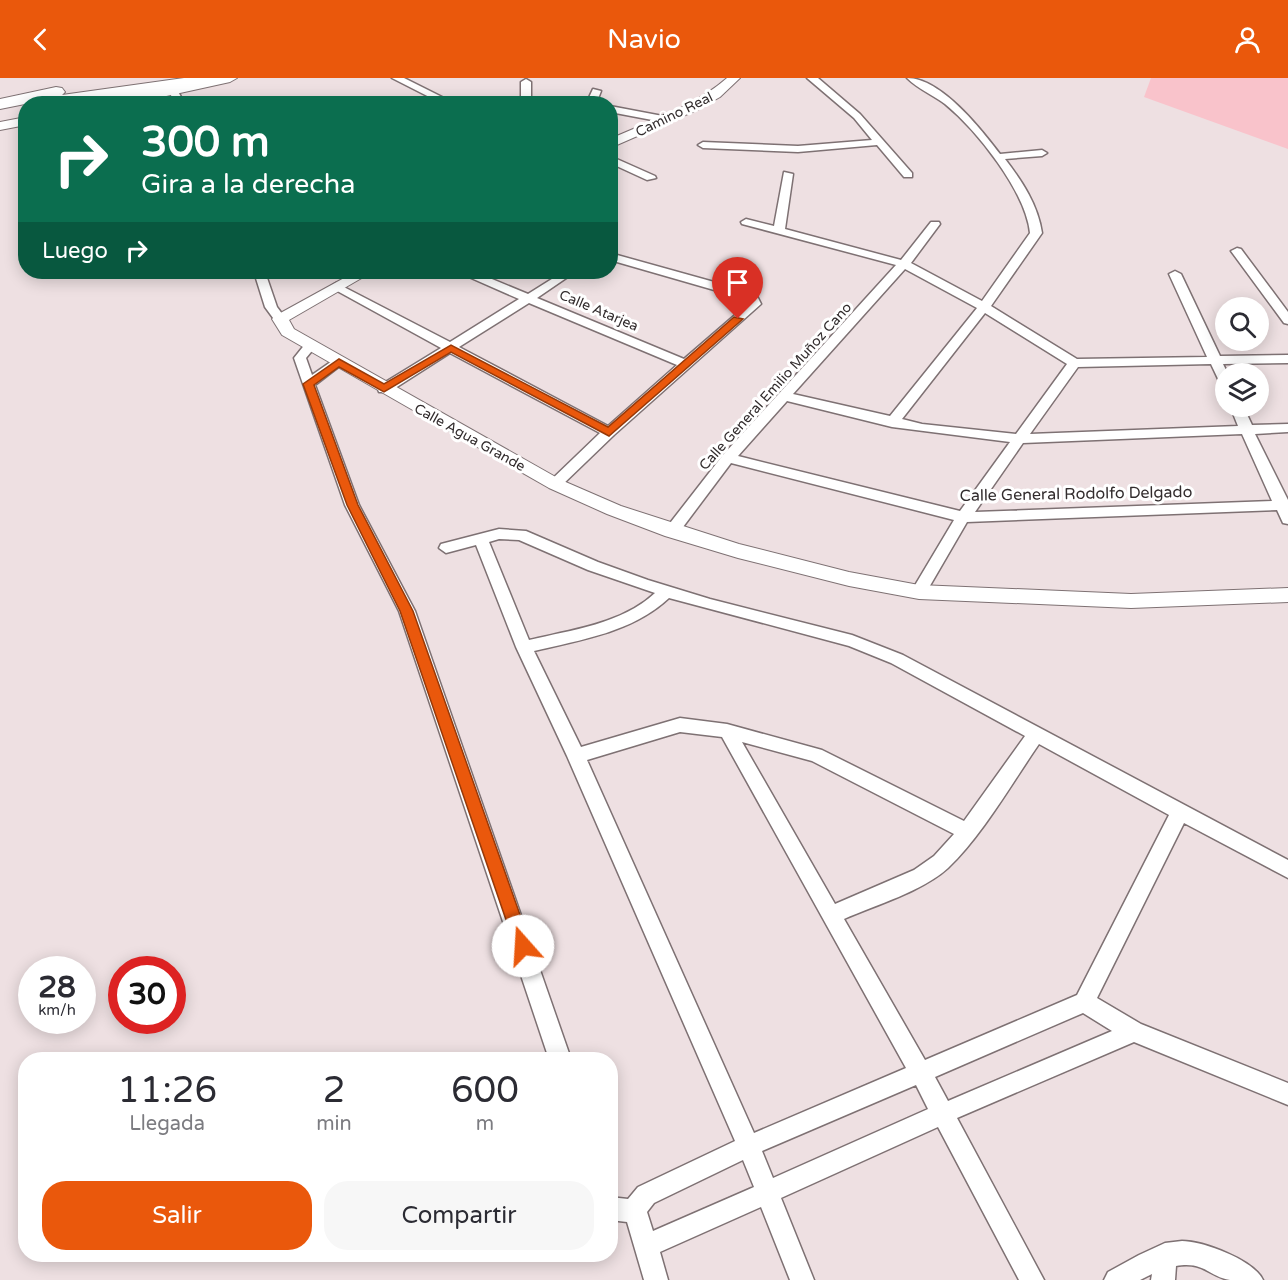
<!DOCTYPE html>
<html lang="es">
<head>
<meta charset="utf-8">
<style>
  :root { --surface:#fff; --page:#f7f7f7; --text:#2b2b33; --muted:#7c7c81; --accent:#ea580c }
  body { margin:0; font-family:"Varela Round",sans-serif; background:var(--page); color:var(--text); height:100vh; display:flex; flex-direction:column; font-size:22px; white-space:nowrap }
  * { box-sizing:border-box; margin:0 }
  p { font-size:20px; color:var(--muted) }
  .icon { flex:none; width:33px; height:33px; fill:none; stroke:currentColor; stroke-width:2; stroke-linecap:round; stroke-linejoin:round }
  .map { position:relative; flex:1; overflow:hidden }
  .details { position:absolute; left:18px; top:974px; width:600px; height:210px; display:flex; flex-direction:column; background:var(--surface); border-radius:24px; box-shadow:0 3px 15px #0003 }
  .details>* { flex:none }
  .banner { position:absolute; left:18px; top:18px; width:600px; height:183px; border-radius:24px; box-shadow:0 3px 15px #0003; background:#0b6e4f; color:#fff; overflow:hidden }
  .tools { position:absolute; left:1215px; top:219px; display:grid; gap:12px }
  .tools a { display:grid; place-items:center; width:54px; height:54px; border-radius:50%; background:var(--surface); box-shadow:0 3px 15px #0003; font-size:30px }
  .speed { position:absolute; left:18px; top:878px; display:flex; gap:12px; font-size:30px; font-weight:700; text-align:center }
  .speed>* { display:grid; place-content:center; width:78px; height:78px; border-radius:50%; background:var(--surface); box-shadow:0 3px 15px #0003; line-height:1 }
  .speed small { font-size:15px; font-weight:400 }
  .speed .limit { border:9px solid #d22; background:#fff; color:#111 }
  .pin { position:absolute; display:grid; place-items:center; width:51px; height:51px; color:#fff; margin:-62px -26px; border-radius:50% 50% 50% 0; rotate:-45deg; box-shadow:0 0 6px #0007 }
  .pin .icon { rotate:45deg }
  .me { position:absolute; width:66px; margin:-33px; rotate:341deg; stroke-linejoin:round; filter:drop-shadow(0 0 4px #0008) }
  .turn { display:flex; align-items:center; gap:21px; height:126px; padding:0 24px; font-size:27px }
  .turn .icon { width:78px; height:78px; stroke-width:2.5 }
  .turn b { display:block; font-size:42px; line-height:51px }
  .then { display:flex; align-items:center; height:57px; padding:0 24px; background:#0003; gap:12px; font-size:22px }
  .eta { display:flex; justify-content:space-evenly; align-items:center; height:102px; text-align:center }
  .eta b { font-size:36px; font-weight:600; line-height:42px }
  .cta { display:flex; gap:12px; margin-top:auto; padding:12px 24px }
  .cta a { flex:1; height:69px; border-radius:24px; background:var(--accent); color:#fff; font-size:24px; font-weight:600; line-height:69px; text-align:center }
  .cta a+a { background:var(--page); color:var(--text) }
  header { display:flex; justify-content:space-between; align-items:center; height:78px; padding:0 24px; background:var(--accent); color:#fff; font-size:27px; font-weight:600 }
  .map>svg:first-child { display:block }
  .green { fill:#f9c3cb }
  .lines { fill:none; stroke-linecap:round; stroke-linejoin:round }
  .minor-casing { stroke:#7e7173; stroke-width:3 }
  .tertiary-casing { stroke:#7e7173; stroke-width:2 }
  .secondary-casing { stroke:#7e7173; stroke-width:2 }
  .motorway-casing { stroke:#7e7173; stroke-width:2 }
  .minor { fill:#fff; fill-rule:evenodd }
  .tertiary { fill:#fff; fill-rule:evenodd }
  .secondary { fill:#fff; fill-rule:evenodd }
  .motorway { fill:#fff; fill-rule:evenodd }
  .route { fill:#ea580c; stroke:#983908; stroke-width:1.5 }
  .labels { text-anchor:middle; stroke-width:6; stroke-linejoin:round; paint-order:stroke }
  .far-street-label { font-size:14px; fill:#322c2d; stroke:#fff }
  .street-label { font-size:16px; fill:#322c2d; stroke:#fff }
</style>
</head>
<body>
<header><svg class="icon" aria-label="back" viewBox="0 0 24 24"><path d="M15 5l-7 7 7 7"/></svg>Navio<svg class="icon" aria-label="person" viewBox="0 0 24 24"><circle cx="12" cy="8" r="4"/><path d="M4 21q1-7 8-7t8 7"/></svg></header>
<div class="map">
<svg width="1288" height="1202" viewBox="0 0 1288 1202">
  <rect width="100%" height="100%" fill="#eee0e2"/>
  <path class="green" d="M1151,0H1288V71L1144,19Z"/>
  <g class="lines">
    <defs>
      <path id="minor" d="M392,0H404L456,26H443Z
        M807,0H818L860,36L912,95V99H904L877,67L798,74L703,70L698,67L703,64L798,68L872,62L854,40Z
        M907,0C941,0 981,51 1000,76L1042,72L1047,75L1042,78L1005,81C1022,103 1038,127 1042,155L991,228L1077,281L1207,279L1169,196L1175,193L1181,196L1220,278L1288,277V285L1223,286L1228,296H1226V309L1220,305L1211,286L1078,289L1030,356L1238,348L1230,328H1243L1252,347L1288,346V354L1255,356L1288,422V446L1283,445L1277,432L967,444L924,518H914L911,514L954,442L731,385L677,457H667L665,453L667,449L723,377L896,187L742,146L741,144L746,141L774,148L784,94L793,96L785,151L901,182L931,144H939L940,146L911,185L982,223L1030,155C1026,114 977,52 945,26C933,17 918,11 907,0ZM905,191L977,230L890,338L793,316ZM985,235L1067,286L1016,356L922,346L902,341ZM787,323L892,349L1010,364L960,433L738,378ZM1242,356L1272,423L975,434L1023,365Z
        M526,1L531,4V19L527,26H518L521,19V4Z
        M173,9L176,10L185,26H176L168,12Z
        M593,11L601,13L596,26H586Z
        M610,28L668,39L673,42L668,45L610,34Z
        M610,78L655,98L656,100L647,102L610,85Z
        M1237,170L1241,171L1288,234V246L1284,245L1231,173Z
        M610,175L750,214L757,218L761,226L614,357L560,409H550L548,406L550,403L600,355L450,275L389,314H379L378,311L379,308L441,270L330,209L336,205L340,207L450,264L519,221L462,196L461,194H475L528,216L563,194H575L537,220L684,281L749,225L742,220L610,182ZM529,225L677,287L608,348L459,269Z
        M254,194H265L277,229L286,241L284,244H276L265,229Z
        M310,264L316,268L306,280L312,297L335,281L339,280L345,284L315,307L359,427L415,533L571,981H549L399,533L345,427L294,280L306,265Z
        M499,451L526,453L598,484L648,502L710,521L852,557L903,577L1288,782V800L1184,745L1097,920L1141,946L1288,1005V1027L1134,964L957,1040L1044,1202H1019L938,1049L781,1120L814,1202H790L761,1129L660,1174L668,1202H644L627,1144L610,1142V1119L628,1121L638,1109L735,1063L567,678L516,569L476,467L446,475L439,470L441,466ZM499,461L519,462L588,492L655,515C622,546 571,552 529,562L489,464ZM669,520L849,568L891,585L1025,658L964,743L822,672L727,646L680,640L581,669L534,573C581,562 633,554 669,520ZM680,654L722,659L906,990L754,1055L587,682ZM742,664L812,683L954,756L934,778L914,792L835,826ZM1039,666L1169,737L1077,917L925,982L844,841C876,827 923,813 948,790C982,758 1012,705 1039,666ZM1083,935L1112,953L948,1023L935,999ZM916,1007L928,1031L773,1100L762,1073ZM743,1082L754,1109L653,1153L647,1134L654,1125Z
        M1182,1163C1203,1163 1254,1182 1263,1202C1252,1202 1240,1202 1230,1202C1209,1199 1205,1183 1176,1188L1175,1202H1151L1152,1196L1140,1202H1104L1108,1194L1139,1177L1165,1165Z"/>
      <path id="tertiary" d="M727,0H740L720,19L699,31L610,70V61C650,43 694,29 727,0Z
        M355,194H372L289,242L294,251L561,402L621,428L739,466L849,494L919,507L1131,516L1288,510V524L1131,530L919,521L849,508L738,480L665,458L607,436L549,410L282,257L272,241L275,238Z"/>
      <path id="secondary" d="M211,0H237L230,4L130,26H101L108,22Z
        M26,39V47L0,52V44Z"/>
      <path id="motorway" d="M184,0H227L219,5L77,26L30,25L0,31V21L56,9L62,10L65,14L62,17Z"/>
    </defs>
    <use href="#minor" class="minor-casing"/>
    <use href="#tertiary" class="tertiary-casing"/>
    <use href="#secondary" class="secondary-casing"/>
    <use href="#motorway" class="motorway-casing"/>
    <use href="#minor" class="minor"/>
    <use href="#tertiary" class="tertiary"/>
    <use href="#secondary" class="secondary"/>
    <use href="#motorway" class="motorway"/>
  </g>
  <path class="route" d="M734,239L743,241L609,358L451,274L384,314L339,289L314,307L358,427L413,533L531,868L529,873L523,876L517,873L515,868L400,533L347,427L303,306L339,281L384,306L451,267L608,349Z"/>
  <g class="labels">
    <g class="far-street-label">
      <text transform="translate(674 36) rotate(-26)" y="5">Camino Real</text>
      <text transform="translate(599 232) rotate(23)" y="5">Calle Atarjea</text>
      <text transform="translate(775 308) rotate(-48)" y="5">Calle General Emilio Muñoz Cano</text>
      <text transform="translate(470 359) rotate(29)" y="5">Calle Agua Grande</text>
    </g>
    <g class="street-label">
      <text transform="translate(1076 415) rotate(-1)" y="6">Calle General Rodolfo Delgado</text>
    </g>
  </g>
</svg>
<div class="tools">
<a><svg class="icon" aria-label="search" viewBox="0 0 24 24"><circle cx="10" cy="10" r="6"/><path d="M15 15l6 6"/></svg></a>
<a><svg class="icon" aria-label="layers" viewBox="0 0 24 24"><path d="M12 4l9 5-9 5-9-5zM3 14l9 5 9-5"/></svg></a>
</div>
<div class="speed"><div>28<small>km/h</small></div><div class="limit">30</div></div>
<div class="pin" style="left:738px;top:241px;background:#d93025"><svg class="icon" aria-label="arrive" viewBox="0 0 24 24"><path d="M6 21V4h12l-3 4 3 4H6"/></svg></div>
<svg class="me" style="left:523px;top:868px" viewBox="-20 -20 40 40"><circle r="19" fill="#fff"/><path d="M0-13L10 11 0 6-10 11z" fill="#ea580c"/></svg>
<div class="banner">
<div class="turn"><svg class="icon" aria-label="right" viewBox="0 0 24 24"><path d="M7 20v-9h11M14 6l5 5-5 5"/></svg><div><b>300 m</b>Gira a la derecha</div></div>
<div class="then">Luego<svg class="icon" aria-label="right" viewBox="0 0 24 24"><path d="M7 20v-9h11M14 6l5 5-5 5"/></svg></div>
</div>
<section class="details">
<div class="eta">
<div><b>11:26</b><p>Llegada</p></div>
<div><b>2</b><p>min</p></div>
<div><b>600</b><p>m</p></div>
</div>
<div class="cta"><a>Salir</a><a>Compartir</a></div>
</section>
</div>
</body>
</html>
